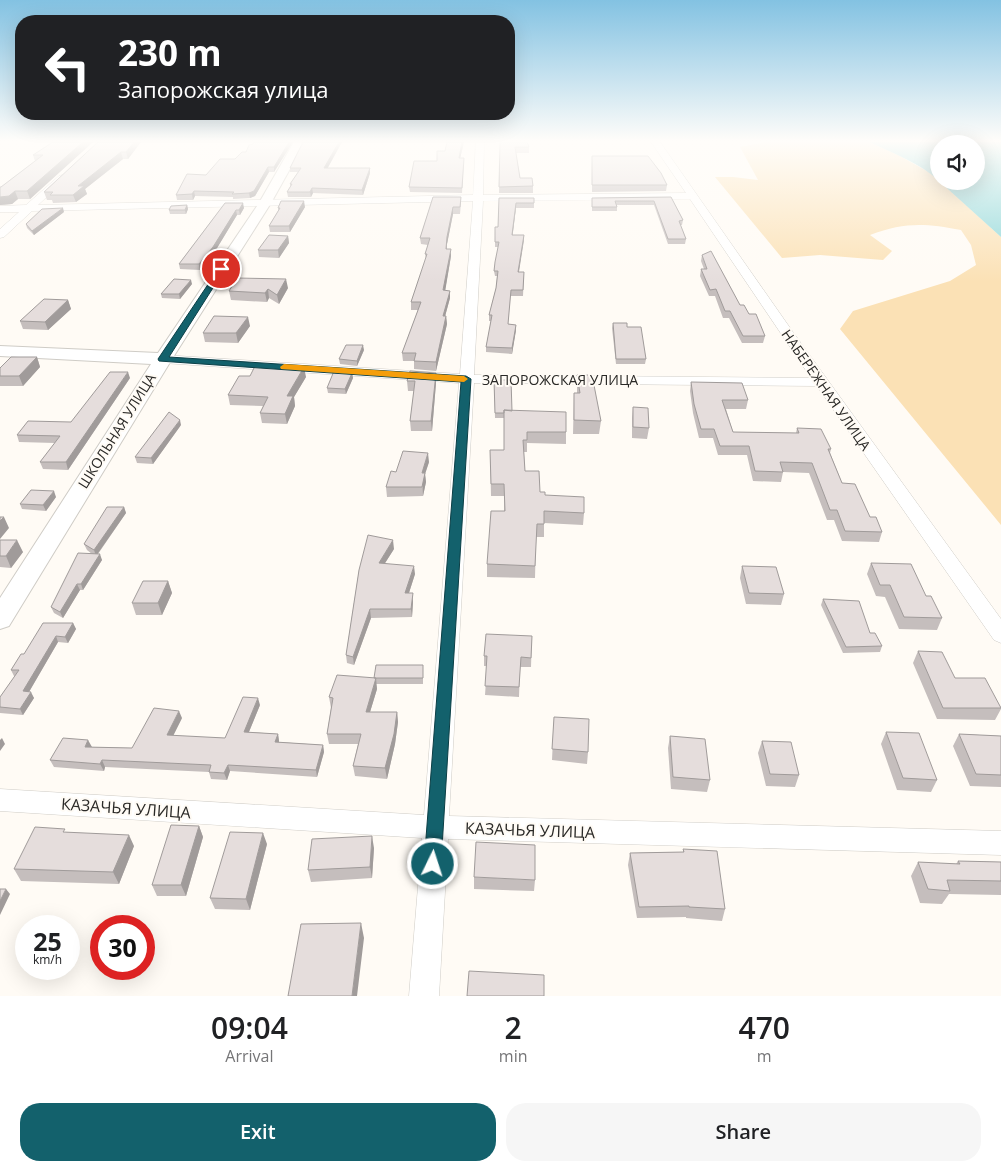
<!DOCTYPE html>
<html lang="en">
<head>
<meta charset="utf-8">
<style>
  :root { --surface:#fff; --page:#f6f6f6; --text:#202124; --muted:#757577; --accent:#13616c }
  body { margin:0; font-family:"Open Sans",sans-serif; background:var(--page); color:var(--text); height:100vh; display:flex; flex-direction:column; font-size:19px; white-space:nowrap }
  * { box-sizing:border-box; margin:0 }
  p { font-size:16px; color:var(--muted) }
  .icon { flex:none; width:28px; height:28px; fill:none; stroke:currentColor; stroke-width:2; stroke-linecap:round; stroke-linejoin:round }
  .map { position:relative; height:996px; overflow:hidden }
  .panel { display:flex; flex-direction:column; background:var(--surface); flex:1 }
  .panel>* { flex:none }
  .hud { position:absolute; left:15px; top:15px; width:500px; height:105px; border-radius:20px; box-shadow:0 5px 20px #0002; background:#202124; color:#fff; overflow:hidden }
  .tools { position:absolute; left:930px; top:135px; display:grid; gap:10px }
  .tools a { display:grid; place-items:center; width:55px; height:55px; border-radius:50%; background:var(--surface); box-shadow:0 5px 20px #0002; font-size:25px }
  .speed { position:absolute; left:15px; top:915px; display:flex; gap:10px; font-size:25px; font-weight:700; text-align:center }
  .speed>* { display:grid; place-content:center; width:65px; height:65px; border-radius:50%; background:var(--surface); box-shadow:0 5px 20px #0002; line-height:1 }
  .speed small { font-size:12px; font-weight:400 }
  .speed .limit { border:8px solid #d22; background:#fff; color:#111 }
  .pin { position:absolute; display:grid; place-items:center; width:42px; height:42px; color:#fff; margin:-21px; border:2px solid #fff; border-radius:50%; box-shadow:0 1px 5px #0007 }
  .me { position:absolute; width:55px; margin:-28px; rotate:4deg; stroke-linejoin:round; filter:drop-shadow(0 0 4px #0008) }
  .turn { display:flex; align-items:center; gap:18px; height:105px; padding:0 20px; font-size:22px }
  .turn .icon { width:65px; height:65px; stroke-width:2.5 }
  .turn b { display:block; font-size:35px; line-height:42px }
  .eta { display:flex; justify-content:space-evenly; align-items:center; height:85px; text-align:center }
  .eta b { font-size:30px; font-weight:600; line-height:35px }
  .button { display:flex; gap:10px; margin-top:auto; padding:10px 20px }
  .button a { flex:1; height:58px; border-radius:20px; background:var(--accent); color:#fff; font-size:20px; font-weight:600; line-height:58px; text-align:center }
  .button a+a { background:var(--page); color:var(--text) }
  .map>svg:first-child { display:block }
  .green { fill:#fbe1b5 }
  .water { fill:#8dd7d9 }
  .lines { fill:none; stroke-linecap:round; stroke-linejoin:round }
  .minor-casing { stroke:#cfccc6; stroke-width:1 }
  .tertiary-casing { stroke:#cfccc6; stroke-width:2 }
  .minor { fill:#fff; fill-rule:evenodd }
  .tertiary { fill:#fff; fill-rule:evenodd }
  .wall { fill:#c5bebd }
  .shaded-wall { fill:#a09b9a }
  .building { fill:#e5dddc; stroke:#a09b9a }
  .route { fill:#13616c; stroke:#0c3f46 }
  .slow { fill:#f59e0b }
  .labels { text-anchor:middle; stroke-width:4; stroke-linejoin:round; paint-order:stroke }
  .street-label { font-size:14px; fill:#2a2927; stroke:#fffbf5 }
  .near-street-label { font-size:16px; fill:#2a2927; stroke:#fffbf5 }
</style>
</head>
<body>
<div class="map">
<svg width="1001" height="996" viewBox="0 0 1001 996">
  <rect width="100%" height="100%" fill="#fffbf5"/>
  <path class="green" d="M767,142H869L898,155L932,174L1001,237V525L840,329L853,311L950,281L976,265L971,245L961,230C925,223 904,222 870,235L892,251L883,260L820,255L782,258L715,177H733L758,180L740,147Z"/>
  <path class="water" d="M869,142H1001V237L939,181H976V144H939V181C920,163 893,153 869,142Z"/>
  <g class="lines">
    <defs>
      <path id="minor" d="M476,142H484L483,195L686,193L651,142H660L795,335L1001,619V643L994,640L817,386L474,383L449,816L1001,831V855L448,839L439,996H409L422,838L0,811V789L424,815L459,383L163,363L156,359L163,355L460,374L473,201L32,211L4,237L0,238V229L19,212H0V206L26,205L59,176L62,175L67,178L65,180L38,205L473,195ZM690,199L811,378L474,375L483,201Z"/>
      <path id="tertiary" d="M294,142H305L271,203L172,359L9,626L0,629V598L151,364L0,356V346L158,353L259,203Z"/>
    </defs>
    <use href="#minor" class="minor-casing"/>
    <use href="#tertiary" class="tertiary-casing"/>
    <use href="#minor" class="minor"/>
    <use href="#tertiary" class="tertiary"/>
  </g>
  <path class="wall" d="M53,142H93L30,199H18L12,204L0,205V187H1L35,161L33,155Z
    M98,142H141L128,159H123L85,189L87,194L76,202L53,203L52,200H47L44,192Z
    M293,142L274,172H269L255,196L250,198L233,199V197L195,196L193,200H177L176,195L206,175L235,159L246,152L253,144Z
    M342,142L327,168H370V173L363,195L313,193L311,197H288L287,192L290,188V184L298,172H290V168Z
    M447,142H464L460,158H464L462,193L410,192L409,187L437,161L445,151Z
    M500,144L529,147V153H516L520,178L533,186V193H499Z
    M592,156L667,185L666,191L592,192Z
    M433,197L461,203L460,214H453L447,244V249L451,256L445,290L450,298L445,316H446L447,324L436,371L414,369V361H403L402,353L418,310H411V302L426,259L425,254L428,245L421,244L420,238Z
    M671,197L683,220L682,225H680L686,239L685,244H668L654,205H617V211H592V198Z
    M499,198L534,203V208H516L512,235H524L518,272H524L523,296H510L508,324L516,325V330L512,354L486,352V347L491,321H489V315L496,288L497,276H495L494,271L498,247H495V227H498Z
    M225,203L244,208L240,215H237L214,253L200,270L180,269L179,264Z
    M187,205L188,209L186,214H170L169,210Z
    M305,207L290,232H270L269,226L278,211V208Z
    M64,212L34,235L27,228L26,224Z
    M288,236L289,243L279,258L259,257L258,250Z
    M702,255L740,305L749,314L765,336L763,343H742L729,318H723L715,296H709L700,276L701,269H704L701,261Z
    M192,284L180,299L162,298L161,294Z
    M288,288L279,304L269,298L267,302L231,300L229,291Z
    M68,300L71,309L48,330L23,329L20,321Z
    M613,323L627,327L646,359L645,364H616L612,328Z
    M250,326L238,343L205,342L203,333Z
    M364,350L357,366L340,364L339,359Z
    M37,357L40,367L23,386H0V368Z
    M352,373L353,378L346,394L328,393L327,388Z
    M436,373V383L432,431H411L410,421L414,391H408L407,381Z
    M577,375L601,421L599,434H573L574,393H577Z
    M306,377L294,397L295,406L287,424L262,423L260,413L263,406L230,405L228,395Z
    M130,378L68,470L43,469L40,462L55,443L19,442L17,435L71,422Z
    M494,380L512,411L566,432V444L527,443V452H524L525,471L540,492L545,495L584,513L583,525L544,523V537H536L535,578L487,577V564L504,511V496H491L490,450H504V418H495Z
    M691,382L748,400L746,409H726L733,432L796,433L797,428L831,449L830,453L842,483L882,532L879,542L842,541L834,520H827L809,473L783,472L781,482L753,481L747,455H718L713,438H699L693,413L690,391Z
    M633,407L649,428L647,439L632,438V418Z
    M181,425L153,464L137,463L135,457Z
    M429,462L425,474L426,482L423,496L387,497L386,487L396,472Z
    M56,497L46,511L22,509L20,504Z
    M124,507L126,513L98,554L102,560L83,590H80L63,618L54,613L51,607L92,554L87,550L84,544Z
    M0,540L23,552L11,568L0,567Z
    M394,549L385,563L415,574L409,593L413,602L412,617L371,618L354,665L347,663L346,655L359,570Z
    M871,563L926,596L942,618L937,630L899,629L885,597L876,596L867,574Z
    M742,566L784,594L781,605L746,604L740,578Z
    M168,581L172,593L162,615H136L132,603Z
    M823,599L870,633L882,646L880,652L843,653L821,605Z
    M73,623L76,629L68,643L58,642L29,692L34,698L23,715L0,713V697L15,676H14L11,670L24,654Z
    M532,636L531,667H520L519,697L485,695L487,666H484V656Z
    M918,651L955,678L1001,707V709L995,720L937,719L913,663Z
    M423,671V684H376L377,689L370,712H397L398,722L395,744L387,779L355,776L353,766L358,744H329L327,734L331,708L329,697L374,678Z
    M260,705L249,732L278,734L279,741V742L323,745L324,752L317,777L230,771L227,780L211,779L209,772L105,767L104,771L54,767L50,760L92,747L132,748L182,718L173,736L225,738Z
    M554,717L588,752L587,764L552,760Z
    M886,732L937,780L931,792L897,790L881,744Z
    M959,734L1001,736V787L970,786L953,746Z
    M670,736L710,780L707,792L671,789L668,748Z
    M762,741L799,775L795,787L766,786L758,753Z
    M199,826L203,837L186,896H157L152,885Z
    M67,832L134,846L119,884L21,881L14,869Z
    M267,844L250,910L215,909L210,898Z
    M374,848L372,878L311,882L308,870Z
    M683,849L725,909L722,921L686,918V917L637,918L628,865L630,853L683,852Z
    M958,861L1001,862V895L949,894L942,904L920,903L911,876L918,862L956,864Z
    M474,877L535,880L534,891L474,889Z"/>
  <path class="shaded-wall" d="M83,142H93L30,199L27,191Z
    M134,142H141L128,159L126,152Z
    M289,142H293L274,172V167Z
    M339,142H342L325,173L324,168Z
    M462,142H464L459,163V158Z
    M121,152L123,159L85,189L87,194L76,202L73,195L78,186Z
    M268,167L269,172L255,196L250,198L249,193Z
    M370,168V173L363,195L362,190Z
    M312,188L313,193L311,197L310,192Z
    M15,191L18,199L12,204L0,205V197Z
    M194,191L195,196L193,200L192,194Z
    M304,201L305,207L290,232L289,226Z
    M243,203L244,208L240,215L239,210Z
    M516,203V208L512,240V235Z
    M187,205L188,209L186,214L185,210Z
    M453,207V214L447,244L446,256L447,237Z
    M63,208L64,212L34,235L32,231Z
    M236,210L237,215L214,253L200,270L199,264Z
    M524,235V240L518,278V272Z
    M288,236L289,243L279,258L278,250Z
    M451,249V256L444,298L443,290Z
    M286,279L288,288L279,304L277,295Z
    M191,280L192,284L180,299L179,294Z
    M268,289L269,298L267,302L265,293Z
    M450,291V298L443,324V316Z
    M68,300L71,309L48,330L45,322Z
    M446,316L447,324L436,371V362Z
    M248,317L250,326L238,343L236,333Z
    M516,325V330L512,354V348Z
    M363,345L364,350L357,366V361Z
    M37,357L40,367L23,386L19,376Z
    M304,367L306,377L294,397L295,406L287,424L285,414L287,396Z
    M128,372L130,378L68,470L66,462Z
    M352,373L353,378L346,394L345,389Z
    M436,373V383L432,431L431,421Z
    M180,420L181,425L153,464L151,458Z
    M428,453L429,462L425,474L426,482L423,496L422,473Z
    M54,491L56,497L46,511L43,505Z
    M124,507L126,513L96,556L94,550Z
    M4,517L9,528L0,539V521Z
    M17,540L23,552L11,568L6,556Z
    M393,540L394,549L380,571L379,563Z
    M100,554L102,560L83,590L81,584Z
    M414,566L415,574L406,602L405,593Z
    M168,581L172,593L162,615L158,603Z
    M77,584L80,590L63,618L60,612Z
    M413,593V602L412,617L411,609Z
    M370,609L371,618L354,665L353,657Z
    M73,623L76,629L68,643L65,637Z
    M56,636L58,642L26,697L23,691Z
    M376,678L377,689L367,722L366,712Z
    M31,692L34,698L23,715L20,709Z
    M258,698L260,705L246,739L244,732Z
    M179,711L182,718L170,742L167,735Z
    M397,712L398,722L395,744L387,779L385,768Z
    M278,734L279,741L277,749L275,742Z
    M2,738L5,744L0,751V740Z
    M88,740L92,747H85Z
    M323,745L324,752L317,777L316,770Z
    M102,760L105,767L104,771L100,764Z
    M228,765L230,771L227,780L224,773Z
    M199,826L203,837L186,896L181,885Z
    M263,833L267,844L250,910L246,899Z
    M129,835L134,846L119,884L113,872Z
    M372,836L374,848L372,878L370,867Z
    M6,889L10,894L0,915V901Z
    M361,923L364,938L357,996H352Z"/>
  <path class="building" d="M53,142H83L27,191H15L9,196L0,197V187H1L43,155H33Z
    M98,142H134L126,152H121L78,186H84L73,195H50L53,192H44Z
    M254,142H289L274,167H268L254,191L249,193L232,194L234,192L194,191L192,194L176,195L187,174L206,175L220,159H235L242,152H246L249,145L253,144Z
    M303,142H339L324,168H370L362,190L312,188L310,192H287L292,184H290L301,168H290Z
    M447,142H462L459,158H464L462,188L409,187L414,161H437V151H445Z
    M500,142H527L529,147H515L520,178H532L533,186L499,187Z
    M592,156H648L661,173L667,185H592Z
    M433,197H461L460,207H453L447,237L446,249H451L443,290L450,291L443,316H446L436,362L414,361L416,353H402L421,302H411L427,254H425L430,238H420Z
    M671,197L683,220L679,221L686,239H668L654,201H615L617,207H592V198Z
    M499,198H534V203H516L512,235H524L518,272H524L523,290H511L508,324L516,325L512,348L486,347L492,315H489L496,288L498,271H494L495,262L499,242H495V227H498Z
    M281,201H304L289,226H269L280,208H278Z
    M225,203H243L239,210H236L213,247L199,264H179Z
    M187,205L185,210H169L171,206Z
    M63,208L32,231L26,224L42,209Z
    M269,235L288,236L278,250H258Z
    M711,251L740,305H744L749,314H756L765,336H743L730,311H725L716,289L710,290L701,269H707L702,255Z
    M237,278L286,279L277,295L268,289L265,293L229,291Z
    M174,279L191,280L179,294H161Z
    M44,299L68,300L45,322L20,321Z
    M214,316L248,317L236,333H203Z
    M613,323H627V327H641L646,359H616Z
    M346,345H363L357,361L339,359Z
    M11,357H37L19,376H0V368Z
    M256,364L304,367L287,396H293L285,414L260,413L268,397L228,395L239,376H250Z
    M334,371L352,373L345,389L327,388Z
    M410,371L436,373L431,421H410L415,381H407Z
    M110,372H128L66,462H40L60,436L17,435L28,421L71,422Z
    M577,375H592L601,421L574,420V393H580Z
    M494,380H511L512,411L504,410V413H495Z
    M691,382L742,383L748,400H722L733,432L799,433L797,428L821,429L831,449H828L842,483L855,484L870,517H876L882,532L845,531L837,510H830L812,463L780,462L783,472L755,471L749,446H720L714,429H701L694,404Z
    M633,407L648,408L649,428L633,427Z
    M504,410L566,412V432H527V440H523L525,471H539L540,492H545V495L584,497V513L544,511V524H537L535,566L487,564L491,511H505L504,484H491L490,450H504Z
    M169,412L180,420L151,458L135,457Z
    M403,451L428,453L422,473H425L422,487H386L391,471L396,472Z
    M31,490L54,491L43,505L20,504Z
    M107,507H124L94,550L84,544Z
    M0,517H4L0,521Z
    M368,535L393,540L379,563L414,566L405,593H413L411,609H370L353,657L346,655L359,570Z
    M0,540H17L6,556H0Z
    M78,553L100,554L81,584H77L60,612L51,607Z
    M871,563L911,564L926,596H931L942,618L904,617L890,585H880Z
    M742,566L776,567L784,594L749,593Z
    M143,581H168L158,603H132Z
    M823,599L859,601L870,633H875L882,646L846,647Z
    M43,623H73L65,637L56,636L23,691L31,692L20,709L0,707V697L19,670H11L21,654H24Z
    M486,634L532,636L531,658L521,657L519,687L485,686L487,656H484Z
    M918,651L942,652L955,678H985L1001,708H943Z
    M376,665H423V678H374Z
    M337,675L376,678L366,712H397L394,734L385,768L353,766L361,734H327L333,698L329,697Z
    M243,697L258,698L244,732L278,734L275,742L323,745L316,770L228,765L224,773L209,772L211,765L102,760L100,764L50,760L63,738L88,740L85,747L132,748L154,708L179,711L167,735L225,738Z
    M554,717L589,719L588,752L552,749Z
    M886,732L919,733L937,780L903,778Z
    M959,734L1001,736V775L976,774Z
    M670,736L705,739L710,780L673,777Z
    M762,741L791,742L799,775L770,774Z
    M171,825L199,826L181,885H152Z
    M35,827L65,829L63,832L129,835L113,872L14,869Z
    M230,832L263,833L246,899L210,898Z
    M372,836L370,867L308,870L312,839Z
    M476,842L535,845V880L474,877Z
    M683,849L717,851L725,909L689,907V906L639,907L630,853L684,852Z
    M958,861L1001,862V881L947,880L950,891L928,889L918,862L960,864Z
    M0,889H6L0,901Z
    M361,923L352,996H288L301,924Z
    M469,971L544,975V996H467Z"/>
  <linearGradient id="sky" x2="0" y2="1"><stop stop-color="#83c2e2"/><stop offset="0.5" stop-color="#fffdfa"/><stop offset="1" stop-color="#fffdfa" stop-opacity="0"/></linearGradient>
  <rect width="1001" height="282" fill="url(#sky)"/>
  <path class="route" d="M219,268L225,269L169,357L466,376L471,379L441,864L439,870L433,873L426,870L424,864L461,382L159,361L158,359Z"/>
  <path class="slow" d="M284,364L464,376L468,379L464,382L281,369L280,367Z"/>
  <g class="labels">
    <g class="street-label">
      <text x="560" y="385">ЗАПОРОЖСКАЯ УЛИЦА</text>
      <text transform="translate(826 390) rotate(55)" y="5">НАБЕРЕЖНАЯ УЛИЦА</text>
      <text transform="translate(117 431) rotate(-58)" y="5">ШКОЛЬНАЯ УЛИЦА</text>
    </g>
    <g class="near-street-label">
      <text transform="translate(126 808) rotate(4)" y="6">КАЗАЧЬЯ УЛИЦА</text>
      <text transform="translate(530 830) rotate(2)" y="6">КАЗАЧЬЯ УЛИЦА</text>
    </g>
  </g>
</svg>
<div class="tools">
<a><svg class="icon" aria-label="sound" viewBox="0 0 24 24"><path d="M4 9h4l5-4v14l-5-4H4zM17 9q2 3 0 6"/></svg></a>
</div>
<div class="speed"><div>25<small>km/h</small></div><div class="limit">30</div></div>
<div class="pin" style="left:221px;top:269px;background:#d93025"><svg class="icon" aria-label="arrive" viewBox="0 0 24 24"><path d="M6 21V4h12l-3 4 3 4H6"/></svg></div>
<svg class="me" style="left:433px;top:864px" viewBox="-20 -20 40 40"><circle r="17" fill="#13616c" stroke="#fff" stroke-width="3"/><path d="M0-11L8 9 0 5-8 9z" fill="#fff"/></svg>
<div class="hud">
<div class="turn"><svg class="icon" aria-label="left" viewBox="0 0 24 24"><path d="M17 20v-9H6M10 6l-5 5 5 5"/></svg><div><b>230 m</b>Запорожская улица</div></div>
</div>
</div>
<section class="panel">
<div class="eta">
<div><b>09:04</b><p>Arrival</p></div>
<div><b>2</b><p>min</p></div>
<div><b>470</b><p>m</p></div>
</div>
<div class="button"><a>Exit</a><a>Share</a></div>
</section>
</body>
</html>
